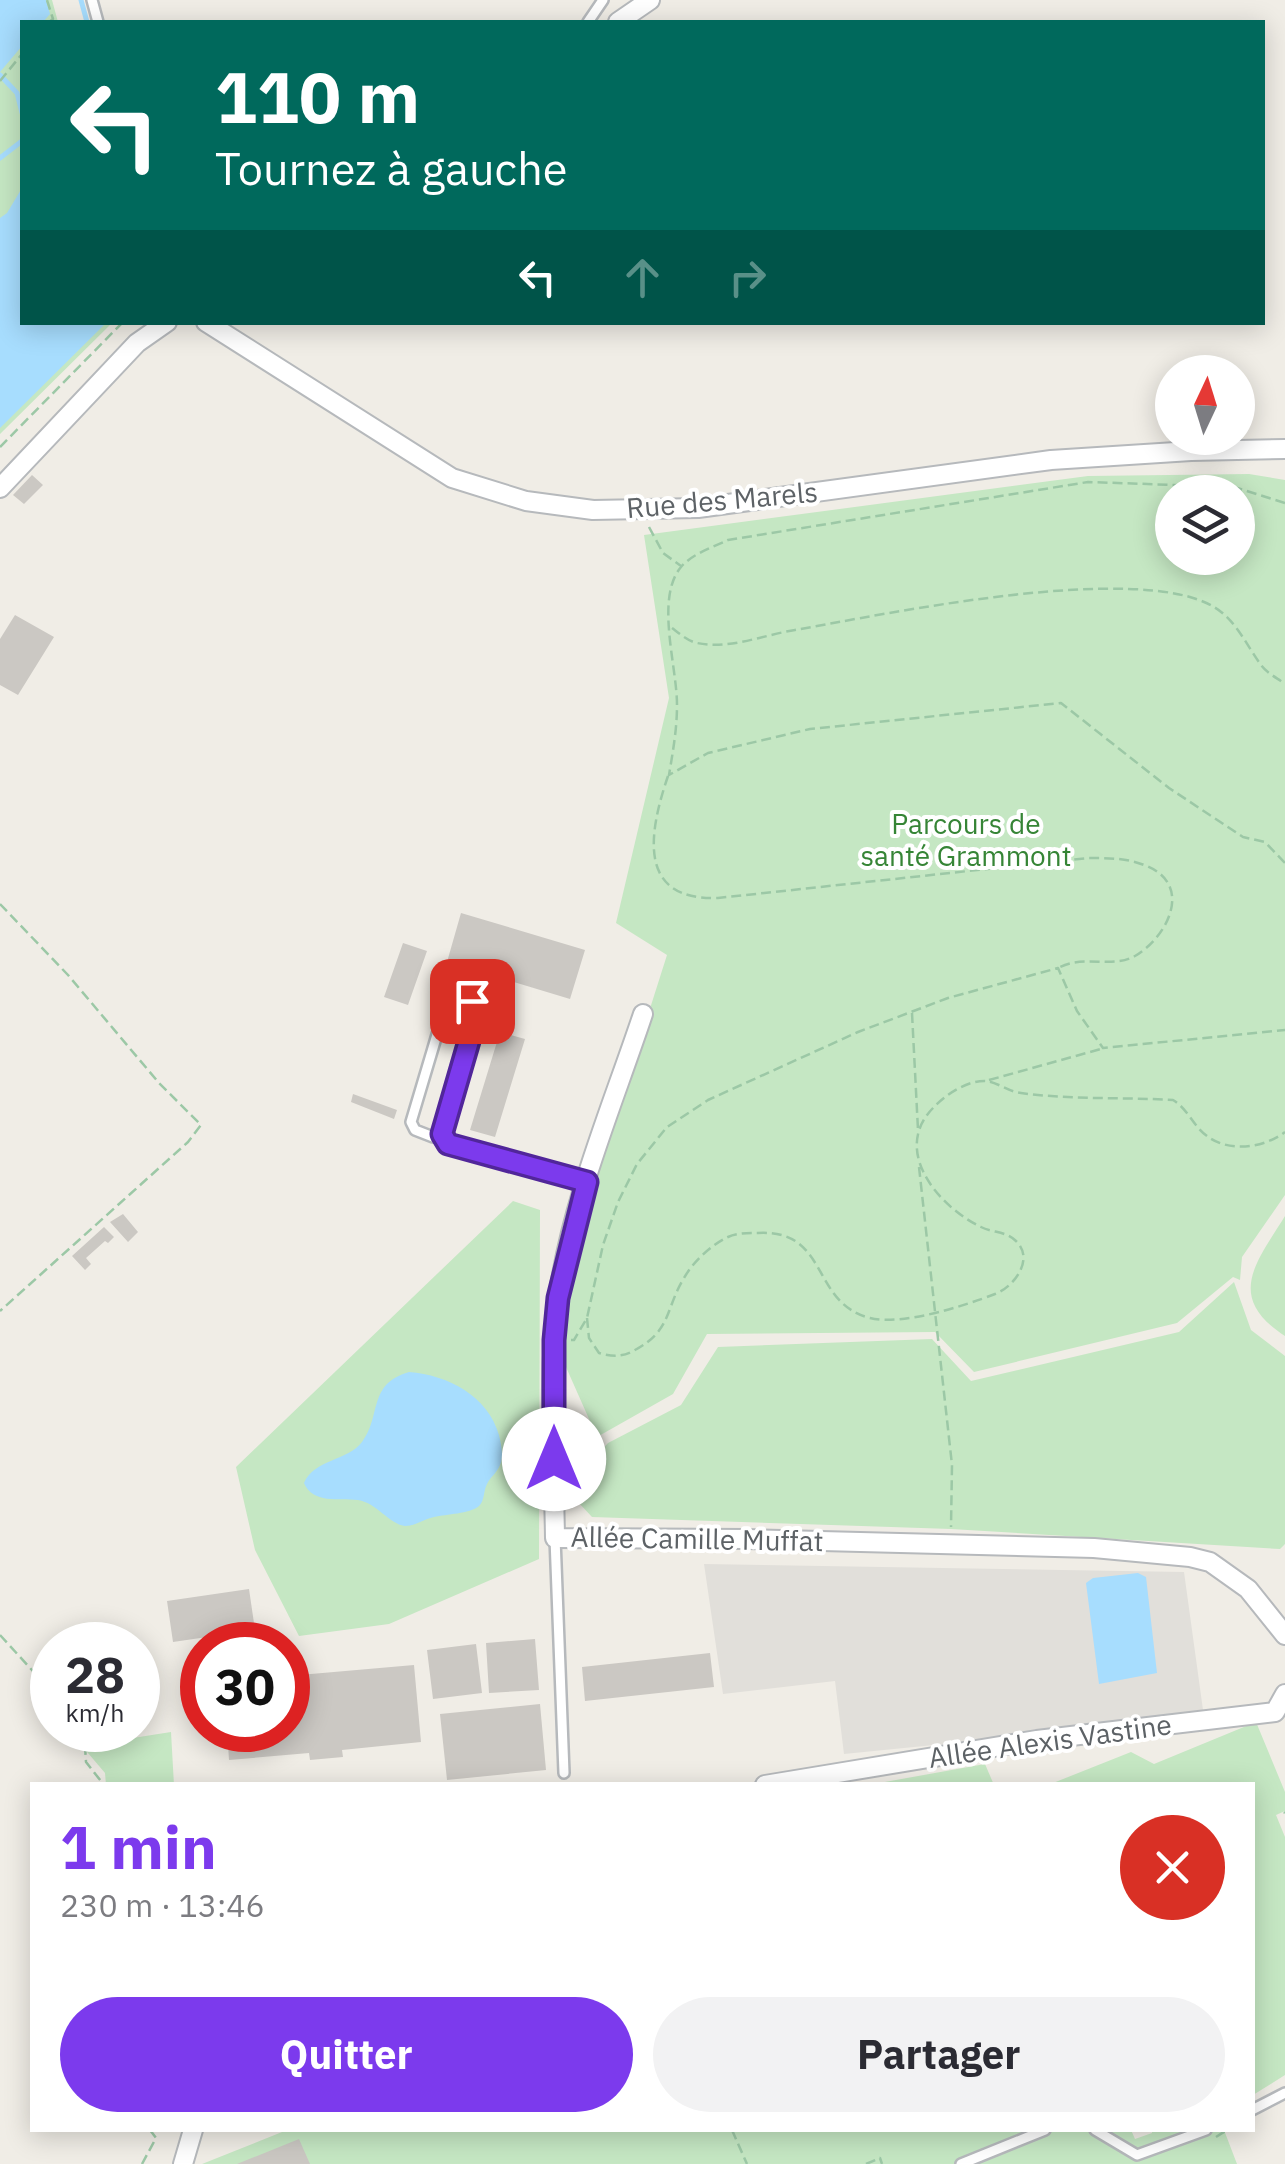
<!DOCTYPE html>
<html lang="fr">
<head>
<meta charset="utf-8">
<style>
  :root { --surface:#fff; --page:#f2f2f3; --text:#2b2b33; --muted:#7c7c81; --accent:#7c3aed }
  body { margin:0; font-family:"IBM Plex Sans",sans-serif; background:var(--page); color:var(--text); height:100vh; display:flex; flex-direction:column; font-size:38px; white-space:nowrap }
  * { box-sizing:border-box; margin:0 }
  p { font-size:32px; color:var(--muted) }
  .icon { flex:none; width:55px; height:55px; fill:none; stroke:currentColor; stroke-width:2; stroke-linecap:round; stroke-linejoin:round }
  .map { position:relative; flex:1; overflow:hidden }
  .side { position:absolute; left:30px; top:1782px; width:1225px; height:350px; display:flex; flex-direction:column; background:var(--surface); border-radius:0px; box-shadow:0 5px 25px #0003 }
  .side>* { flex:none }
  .banner { position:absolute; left:20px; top:20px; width:1245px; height:305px; border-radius:0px; box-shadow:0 5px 25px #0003; background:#00695c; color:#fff; overflow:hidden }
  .needle { width:65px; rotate:4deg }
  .controls { position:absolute; left:1155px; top:355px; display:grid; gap:20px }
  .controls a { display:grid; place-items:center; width:100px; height:100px; border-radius:50%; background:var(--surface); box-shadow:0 5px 25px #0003; font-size:50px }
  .speed { position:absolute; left:30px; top:1622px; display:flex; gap:20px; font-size:50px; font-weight:700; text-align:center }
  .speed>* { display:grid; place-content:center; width:130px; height:130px; border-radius:50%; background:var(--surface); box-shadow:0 5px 25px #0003; line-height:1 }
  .speed small { font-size:25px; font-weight:400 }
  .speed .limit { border:15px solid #d22; background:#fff; color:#111 }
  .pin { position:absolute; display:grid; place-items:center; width:85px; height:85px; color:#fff; margin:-42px; border-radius:20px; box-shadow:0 5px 15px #0006 }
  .me { position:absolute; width:110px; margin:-55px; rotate:0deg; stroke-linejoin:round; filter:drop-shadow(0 0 8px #0008) }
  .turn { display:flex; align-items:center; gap:35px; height:210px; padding:0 30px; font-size:45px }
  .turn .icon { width:130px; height:130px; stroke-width:2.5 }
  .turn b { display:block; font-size:70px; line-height:85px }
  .lanes { display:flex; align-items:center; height:95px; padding:0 30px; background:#0003; justify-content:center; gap:50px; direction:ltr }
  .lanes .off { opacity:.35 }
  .round { display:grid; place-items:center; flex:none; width:105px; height:105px; border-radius:52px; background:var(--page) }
  .overview { display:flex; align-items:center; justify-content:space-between; height:170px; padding:0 30px }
  h1 { font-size:60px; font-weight:700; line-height:75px; color:var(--accent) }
  .cta { display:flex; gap:20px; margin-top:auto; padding:20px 30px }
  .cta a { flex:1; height:115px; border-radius:60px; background:var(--accent); color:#fff; font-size:40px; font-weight:700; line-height:115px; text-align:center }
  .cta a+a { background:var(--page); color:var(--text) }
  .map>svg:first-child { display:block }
  .industrial { fill:#e1dfda }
  .green { fill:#c5e7c3; fill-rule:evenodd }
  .water { fill:#a7ddfe }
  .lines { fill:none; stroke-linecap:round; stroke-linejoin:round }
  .stream { stroke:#a7ddfe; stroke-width:5 }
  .building { fill:#cbc8c3 }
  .service-casing { stroke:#b6b9bc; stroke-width:14 }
  .minor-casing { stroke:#b6b9bc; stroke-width:22 }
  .path { stroke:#9cc8a6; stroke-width:2.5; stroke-dasharray:10 5; stroke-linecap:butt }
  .service { stroke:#fff; stroke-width:9 }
  .minor { stroke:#fff; stroke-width:18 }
  .route-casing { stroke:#51269a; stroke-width:25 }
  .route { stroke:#7c3aed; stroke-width:18 }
  .labels { text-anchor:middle; stroke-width:8; stroke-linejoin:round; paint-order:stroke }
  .street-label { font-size:28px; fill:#5d6266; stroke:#fff }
  .park-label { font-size:28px; fill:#368536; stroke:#fff }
</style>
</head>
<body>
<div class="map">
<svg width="1285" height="2164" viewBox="0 0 1285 2164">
  <rect width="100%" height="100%" fill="#f0ede6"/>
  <path class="industrial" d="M704,1564L1184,1572L1203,1710L1004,1738L844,1754L835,1681L723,1694Z"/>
  <path class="green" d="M0,0H52L58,22H22V322L112,323L0,434Z
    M1249,474L1285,480V1195L1242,1257L1240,1280L1233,1277L1177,1323L974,1372L935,1332L707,1334L673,1394L597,1437L554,1340L558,1298L667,955L616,923L669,698L644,535L1088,476ZM1172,492H1238V558H1172Z
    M513,1201L540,1210L539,1559L389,1624L299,1636L255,1550L236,1467Z
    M1285,1216V1336C1225,1297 1256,1263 1285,1216Z
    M1234,1282L1251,1330L1285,1356V1544L1280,1549L951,1529L592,1517L578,1502L574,1480L608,1443L681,1405L718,1347L932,1339L971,1381L1179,1332Z
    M1256,1722L1285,1792V1811L1276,1815L1285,1837V2075L1253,2095L1252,1785H1048L1131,1752L1154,1764Z
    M171,1732L174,1785H106L105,1773L82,1746Z
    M985,1764L994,1785H868Z
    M287,2130H1131L1135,2139L1152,2133V2130H1224L1237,2164H202Z"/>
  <path class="water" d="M0,0H46L50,14L43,22H22V46L0,72Z
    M22,188V322L106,323L0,428V218L7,213Z
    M409,1372C448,1375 488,1396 499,1435C501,1444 504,1456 500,1465C497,1473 490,1477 487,1484C483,1492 485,1500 479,1506C469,1514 447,1514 434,1517C424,1519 415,1526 405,1526C389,1524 377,1503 358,1500C338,1498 313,1504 304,1483C314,1459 348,1461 362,1442C382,1416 367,1384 409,1372Z
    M1138,1573L1146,1577L1157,1673L1099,1684L1086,1583L1093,1578Z"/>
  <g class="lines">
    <path class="stream" d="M81,0L87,22
      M0,75L17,93L22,113
      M0,158L22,141"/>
  </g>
  <path class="building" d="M32,475L43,485L24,504L13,495Z
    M15,615L54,637L18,695L0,685V639Z
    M461,913L585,950L570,999L447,962Z
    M403,943L427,951L408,1005L384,997Z
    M500,1032L525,1039L495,1137L470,1130Z
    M353,1094L397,1110L394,1119L351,1102Z
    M123,1214L138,1232L128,1242L110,1222Z
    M104,1227L114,1237L108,1243L105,1241L86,1258L91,1264L85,1270L72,1256Z
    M249,1589L255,1630L173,1642L167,1601Z
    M535,1639L539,1690L489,1693L486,1643Z
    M476,1644L482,1693L433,1699L427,1650Z
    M710,1653L714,1687L585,1701L582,1667Z
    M414,1665L421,1742L342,1750L343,1757L310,1760L309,1753L229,1760L227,1730H288V1676Z
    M540,1704L546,1770L447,1780L440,1714Z
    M299,2139L310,2164H237Z"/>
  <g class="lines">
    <defs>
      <path id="service" d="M92,0L98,22
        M588,22L603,0
        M442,1134L433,1137L415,1130L411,1122L447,1001L458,996L473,1001L478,1010L443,1139L449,1145L584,1181
        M555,1538L564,1773
        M1252,2110L1285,2093
        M1095,2130L1137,2155L1206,2130
        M961,2164L1045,2130"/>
      <path id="minor" d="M618,22L650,0
        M206,322L452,478L526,501L593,510L698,508L1051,460L1191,451L1285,449
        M0,488L137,343L167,322
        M643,1014C612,1107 571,1202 558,1300C547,1378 554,1459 555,1538L747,1539L1094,1548L1190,1557L1210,1562L1248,1589L1285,1635
        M1275,1712L1285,1694
        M765,1785L1037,1740L1275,1712
        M183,2164L193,2130"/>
    </defs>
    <use href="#service" class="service-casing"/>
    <use href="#minor" class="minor-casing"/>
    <path class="path" d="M47,0L53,19L49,22
      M0,81L22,54
      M0,447L123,322
      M1285,503L1234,487L1088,482L728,540C713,547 692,554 681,567C655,598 677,666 677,705C677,729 673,751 669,775L708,753L810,729L1061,703L1169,788L1243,837L1265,842L1285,863
      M649,527L663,553L681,566
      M672,628C680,634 688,641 697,643C729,650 763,635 795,630C886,614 1138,561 1214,607C1236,620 1247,646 1261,665C1267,673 1277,678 1285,684
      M668,776C649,832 636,901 718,898L1089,858C1107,858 1127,858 1144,865C1194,883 1169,936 1135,956C1112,969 1085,954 1058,968
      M0,904L68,975L159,1083L201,1125L188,1142L0,1311
      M912,1013L918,1130
      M989,1080L1101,1049
      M919,1167L952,1465L951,1527
      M587,1318L589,1338L599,1353C613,1357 623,1357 635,1350C672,1330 665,1309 684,1278C693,1262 711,1245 728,1237C737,1233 748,1233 758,1233C830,1229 810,1303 870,1318C902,1326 964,1306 995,1294C1014,1287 1035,1259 1016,1241C1006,1231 993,1233 981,1227C939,1207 891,1151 933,1108C945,1095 967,1080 986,1081C997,1082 1009,1092 1021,1093C1072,1100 1122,1097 1173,1100C1188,1109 1193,1126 1207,1136C1229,1153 1264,1148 1285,1132
      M571,1340H574L587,1318L603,1245L618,1202L637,1164L667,1127L708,1100L858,1032L948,998L1058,968L1077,1011L1103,1048L1285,1030
      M0,1635L52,1692
      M84,1730L86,1762L104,1785
      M1284,1812L1285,1813
      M732,2130L747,2164
      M1216,2137L1227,2130
      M142,2164L156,2138L150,2130
      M866,2164L880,2158L882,2164"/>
    <use href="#service" class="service"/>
    <use href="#minor" class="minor"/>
  </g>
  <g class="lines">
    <defs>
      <path id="route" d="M472,1001L478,1010L442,1134L448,1144L587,1182L558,1298L554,1340V1459"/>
    </defs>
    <use href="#route" class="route-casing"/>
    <use href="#route" class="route"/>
  </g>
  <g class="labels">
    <g class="street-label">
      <text transform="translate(722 500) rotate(-5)" y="10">Rue des Marels</text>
      <text transform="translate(697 1539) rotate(1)" y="10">Allée Camille Muffat</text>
      <text transform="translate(1050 1741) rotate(-8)" y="10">Allée Alexis Vastine</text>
    </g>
    <g class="park-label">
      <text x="966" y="834">Parcours de<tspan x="966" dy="32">santé Grammont</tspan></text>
    </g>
  </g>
</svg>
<div class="controls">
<a><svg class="needle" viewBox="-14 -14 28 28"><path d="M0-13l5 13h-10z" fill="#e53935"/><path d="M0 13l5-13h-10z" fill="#7c7c81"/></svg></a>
<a><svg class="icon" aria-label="layers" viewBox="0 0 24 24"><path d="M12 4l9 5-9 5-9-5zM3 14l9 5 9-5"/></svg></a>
</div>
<div class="speed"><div>28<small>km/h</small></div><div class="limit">30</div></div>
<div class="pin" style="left:472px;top:1001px;background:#d93025"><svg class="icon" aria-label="arrive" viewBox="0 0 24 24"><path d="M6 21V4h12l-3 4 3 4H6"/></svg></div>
<svg class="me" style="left:554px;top:1459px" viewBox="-20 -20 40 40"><circle r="19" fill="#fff"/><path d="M0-13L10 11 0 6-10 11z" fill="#7c3aed"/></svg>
<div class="banner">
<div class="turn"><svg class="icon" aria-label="left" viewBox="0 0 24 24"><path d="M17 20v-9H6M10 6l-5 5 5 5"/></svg><div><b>110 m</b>Tournez à gauche</div></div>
<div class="lanes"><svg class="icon" aria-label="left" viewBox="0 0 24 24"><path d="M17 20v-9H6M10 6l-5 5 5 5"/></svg><svg class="icon off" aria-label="ahead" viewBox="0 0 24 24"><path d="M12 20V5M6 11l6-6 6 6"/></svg><svg class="icon off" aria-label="right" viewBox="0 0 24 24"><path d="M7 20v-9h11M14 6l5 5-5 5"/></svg></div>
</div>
<section class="side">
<div class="overview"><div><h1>1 min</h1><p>230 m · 13:46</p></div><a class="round" style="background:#d93025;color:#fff"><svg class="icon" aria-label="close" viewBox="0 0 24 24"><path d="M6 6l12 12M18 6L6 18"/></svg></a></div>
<div class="cta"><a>Quitter</a><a>Partager</a></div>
</section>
</div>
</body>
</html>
